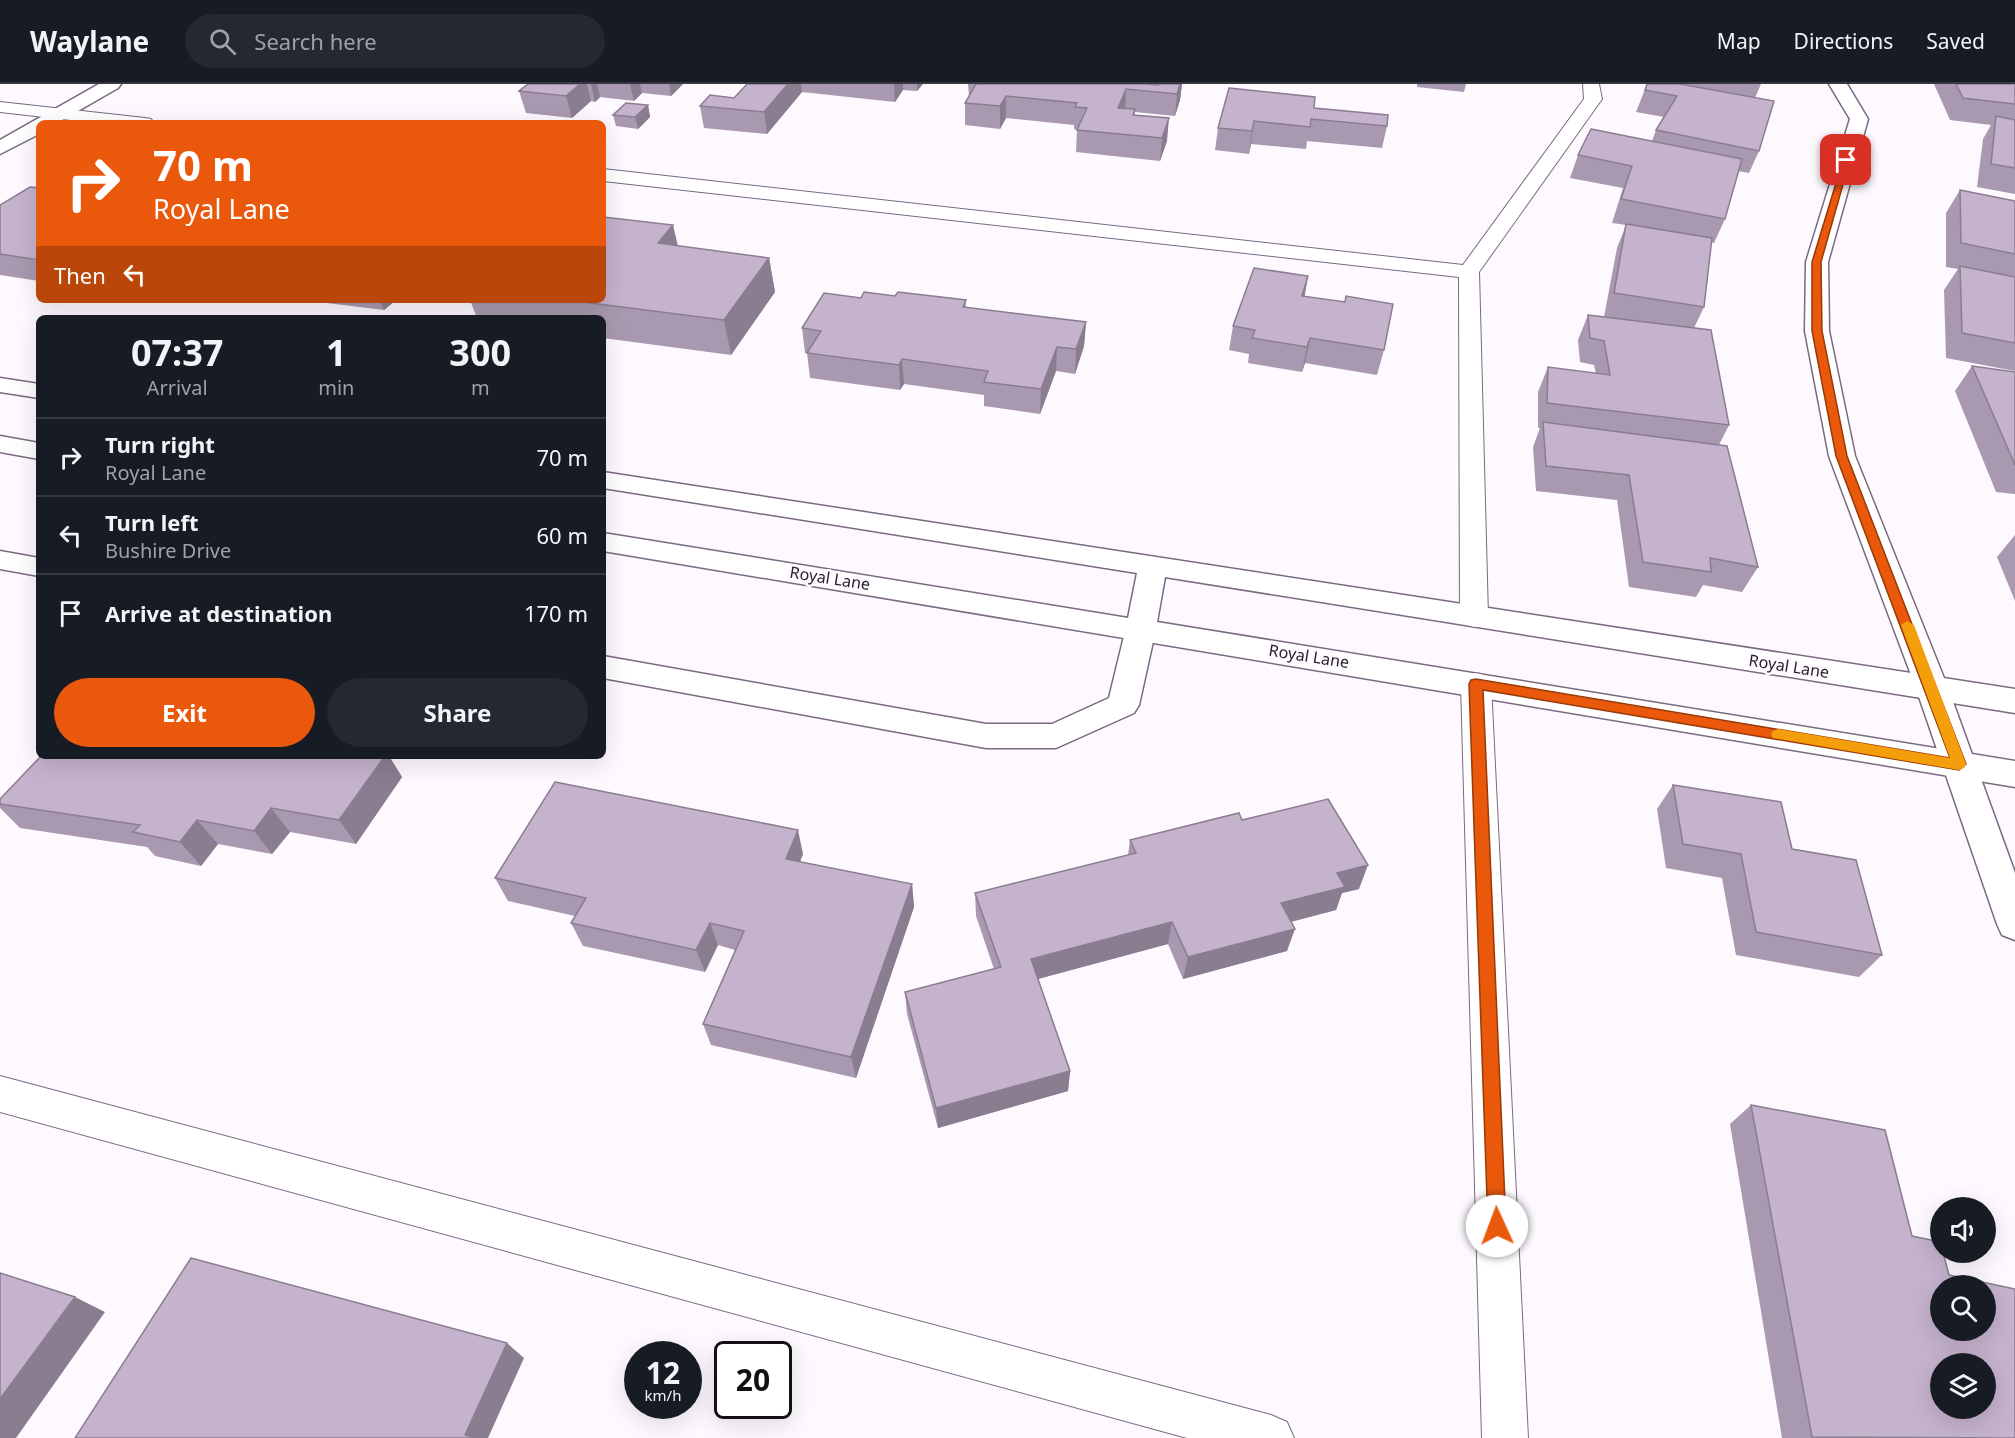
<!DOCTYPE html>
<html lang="en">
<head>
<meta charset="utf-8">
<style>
  :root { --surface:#171b24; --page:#242831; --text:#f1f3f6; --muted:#9ea1a6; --line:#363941; --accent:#ea580c }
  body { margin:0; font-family:"Noto Sans",sans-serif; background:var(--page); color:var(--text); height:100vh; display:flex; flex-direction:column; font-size:22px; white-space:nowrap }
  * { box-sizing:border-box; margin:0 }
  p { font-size:20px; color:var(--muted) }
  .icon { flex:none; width:33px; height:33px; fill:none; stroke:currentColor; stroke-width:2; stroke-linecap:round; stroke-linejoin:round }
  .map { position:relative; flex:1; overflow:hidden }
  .drawer { position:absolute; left:36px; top:231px; width:570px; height:444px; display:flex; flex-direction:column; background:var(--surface); border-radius:9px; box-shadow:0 6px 24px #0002 }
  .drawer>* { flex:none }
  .hud { position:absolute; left:36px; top:36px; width:570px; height:183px; border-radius:9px; box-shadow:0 6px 24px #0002; background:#ea580c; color:#fff; overflow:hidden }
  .fabs { position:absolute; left:1930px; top:1113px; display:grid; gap:12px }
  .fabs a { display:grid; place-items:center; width:66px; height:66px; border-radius:50%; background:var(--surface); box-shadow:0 6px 24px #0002; font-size:30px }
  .speed { position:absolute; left:624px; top:1257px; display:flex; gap:12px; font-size:30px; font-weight:700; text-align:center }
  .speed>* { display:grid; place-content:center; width:78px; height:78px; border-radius:50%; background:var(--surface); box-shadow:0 6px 24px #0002; line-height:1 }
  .speed small { font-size:15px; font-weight:400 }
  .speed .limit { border:3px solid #111; border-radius:9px; background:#fff; color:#111 }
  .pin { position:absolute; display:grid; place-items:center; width:51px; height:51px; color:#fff; margin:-26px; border-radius:12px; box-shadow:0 3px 9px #0006 }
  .me { position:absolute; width:66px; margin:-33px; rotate:358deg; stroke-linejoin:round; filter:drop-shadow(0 0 4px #0008) }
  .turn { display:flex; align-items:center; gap:21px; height:126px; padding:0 18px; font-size:27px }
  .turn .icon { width:78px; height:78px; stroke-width:2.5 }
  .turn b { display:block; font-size:42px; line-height:51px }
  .then { display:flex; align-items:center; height:57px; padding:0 18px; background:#0003; gap:12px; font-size:22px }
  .eta { display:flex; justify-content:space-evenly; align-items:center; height:102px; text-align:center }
  .eta b { font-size:36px; font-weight:700; line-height:42px }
  .action { display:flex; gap:12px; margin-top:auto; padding:12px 18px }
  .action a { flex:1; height:69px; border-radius:36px; background:var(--accent); color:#fff; font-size:24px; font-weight:700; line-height:69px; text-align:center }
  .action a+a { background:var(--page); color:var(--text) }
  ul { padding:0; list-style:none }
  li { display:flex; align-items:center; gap:18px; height:78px; padding:0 18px; border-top:2px solid var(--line) }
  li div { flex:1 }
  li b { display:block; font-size:22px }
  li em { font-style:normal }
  header { display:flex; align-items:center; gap:36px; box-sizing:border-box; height:84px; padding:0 30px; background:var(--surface); border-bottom:2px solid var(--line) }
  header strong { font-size:28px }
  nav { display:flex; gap:33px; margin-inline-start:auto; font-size:21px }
  .search { width:420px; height:54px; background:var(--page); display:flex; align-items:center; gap:15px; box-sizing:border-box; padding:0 21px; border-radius:33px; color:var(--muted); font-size:22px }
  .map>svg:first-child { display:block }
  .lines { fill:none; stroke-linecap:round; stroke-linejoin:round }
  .service-casing { stroke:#7a6981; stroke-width:2 }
  .minor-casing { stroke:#7a6981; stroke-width:3 }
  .secondary-casing { stroke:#7a6981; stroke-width:3 }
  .service { fill:#fff; fill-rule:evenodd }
  .minor { fill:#fff; fill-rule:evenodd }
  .secondary { fill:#fff; fill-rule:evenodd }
  .wall { fill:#a999b0 }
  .shaded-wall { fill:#8a7d90 }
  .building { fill:#c5b2cd; stroke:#8a7d90; stroke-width:1.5; fill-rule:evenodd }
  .route { fill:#ea580c; stroke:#983908; stroke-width:1.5 }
  .slow { fill:#f59e0b }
  .labels { text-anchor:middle; stroke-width:5; stroke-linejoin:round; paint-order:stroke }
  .street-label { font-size:16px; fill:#29212b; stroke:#fdf9ff }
</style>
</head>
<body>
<header>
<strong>Waylane</strong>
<div class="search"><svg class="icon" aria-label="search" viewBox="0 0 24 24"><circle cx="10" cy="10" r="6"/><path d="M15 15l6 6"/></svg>Search here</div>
<nav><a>Map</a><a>Directions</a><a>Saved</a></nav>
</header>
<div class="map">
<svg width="2015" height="1354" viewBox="0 0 2015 1354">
  <rect width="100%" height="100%" fill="#fdf9ff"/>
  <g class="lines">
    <defs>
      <path id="service" d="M1583,0H1599L1602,15L1479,188L1488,533L1484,540L1474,543L1464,540L1460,533L1459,193L603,97V85L1463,181L1584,15Z
        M0,18L145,34L151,35L154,39H97L0,28Z
        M1476,589L1487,592L1491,600L1528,1354H1482L1461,600L1465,592Z
        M0,992L1271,1331L1287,1338L1294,1354H1187L0,1028Z"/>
      <path id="minor" d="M99,0H121L118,4L57,39H39V50L0,70V56Z
        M1829,0H1847L1868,35L1828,178L1829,247L1855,372L1948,604L2015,789V856L2002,851L1997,840L1916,604L1829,372L1805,247L1806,178L1850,35Z
        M0,467L39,474V492L0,485Z
        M1141,534L1152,537L1156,544L1139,621L1134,629L1056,664H986L603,594V572L986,640H1052L1109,614L1126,544L1130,537Z"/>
      <path id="secondary" d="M0,294L39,300V314L0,308Z
        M0,352L39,359V375L0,368Z
        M603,388L2015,605V629L1165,493L1157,538L2015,677V703L603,467V449L1128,534L1137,489L603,404Z"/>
    </defs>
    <use href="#service" class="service-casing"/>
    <use href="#minor" class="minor-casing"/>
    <use href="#secondary" class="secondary-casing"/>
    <use href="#service" class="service"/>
    <use href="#minor" class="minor"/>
    <use href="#secondary" class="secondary"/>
  </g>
  <path class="wall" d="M528,0H683L671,12L642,9L634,17L600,13L595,18L591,17L572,34L526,29L519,7Z
    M747,0H923L917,7L903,6L895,18L802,8L767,50L704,44L700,22L734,14Z
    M968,0H1147L1158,1L1159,0H1182L1180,16L1175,32L1135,28V31L1167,57L1160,77L1076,68L1077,46L1074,45V41L1006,34L1000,45L965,41V19L969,12Z
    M1417,0H1466L1464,8L1417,3Z
    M1647,0H1761L1755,14L1759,67L1749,89L1738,87L1725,135L1714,159L1711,158L1704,223L1694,244L1729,341L1719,361L1758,483L1742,508L1703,501L1696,513L1629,503L1617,416L1536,407L1533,363L1540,344H1538V308L1548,283L1596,290L1594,281L1580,278L1578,256L1588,231L1604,233L1617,164L1626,141L1612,139L1623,104L1570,94L1578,71L1652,57L1656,46L1664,33L1636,28Z
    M1934,0H2015V110L1977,103L1983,55L1991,41L1950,36Z
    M648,21L650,33L638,45L616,42L613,31Z
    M1314,24L1387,42L1382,64L1307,57L1306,65L1251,60L1249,70L1215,66L1218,44Z
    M39,104V197L0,191V121Z
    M1960,106L2015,117V287L1946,274L1944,206L1958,185L1946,183V129Z
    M678,162L769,174L775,208L731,271L603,254V234H477L470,216H603Z
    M1308,192L1304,212L1384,266L1377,291L1305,279L1302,288L1248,279L1249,270L1229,266L1233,242Z
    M895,212L966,216V223L1086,238L1084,262L1075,290L1056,287L1040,330L984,322V311L904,300L900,306L810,294L807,269H805L802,244L861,214Z
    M302,216H396L384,226Z
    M1972,282L2015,288V410L1996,408L1955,307Z
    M2015,451V517L1997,473Z
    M41,672H389L402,693L356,760L290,748L272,770L218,760L201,782L155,772L147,763L20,744L0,724V715Z
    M1673,701L1792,765L1882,871L1859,893L1736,871L1722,794L1666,784L1657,725Z
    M1242,736L1359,805L1342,809L1336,826L1291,838L1287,867L1183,895L1168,860L1038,895L1070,987L1068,1007L938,1044L907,930L905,908L994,885L976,832L975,809L1128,771L1130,756Z
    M803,770L800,778L912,800L914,823L856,994L711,961L703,940L735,866L718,861L705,888L583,862L571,839L575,832L508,817L495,794Z
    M1751,1021L1912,1152L1949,1191L2015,1354H1782L1730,1040Z"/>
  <path class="shaded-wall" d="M580,0H587L591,17L572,34L566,12Z
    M591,0H597L600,13L595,18Z
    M630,0H640L642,9L634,17Z
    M669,0H683L671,12Z
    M788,0H801L802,8L767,50L764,28Z
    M894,0H903V6L895,18Z
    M917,0H923L917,7Z
    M1180,0H1182L1180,16L1175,32L1177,10Z
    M1126,5L1125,27L1118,24Z
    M1006,12V34L1000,45V22Z
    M648,21L650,33L638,45L635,33Z
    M1169,34L1167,57L1160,77L1162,54Z
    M1254,37L1251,60L1249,70L1252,47Z
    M673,141L681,175L658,159Z
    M769,174L775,208L731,271L724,236Z
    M1308,192L1304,216L1302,212Z
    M380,216H396L384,226Z
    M1086,238L1084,262L1075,290L1076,265Z
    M1310,254L1305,279L1302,288L1307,263Z
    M1057,263L1056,287L1040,330L1041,305Z
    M902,275L904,300L900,306L899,281Z
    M385,672H389L402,693L356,760L339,736Z
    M271,724L290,748L272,770L254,747Z
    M197,736L218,760L201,782L180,758Z
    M798,746L803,770L791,798L786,775Z
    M1368,781L1359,805L1342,809L1336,826L1274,842L1281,819L1337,789Z
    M912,800L914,823L856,994L851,973Z
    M1172,838L1168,860L1030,897L1031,875Z
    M710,839L718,861L705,888L696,866Z
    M1295,845L1287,867L1183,895L1188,873Z
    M1070,987L1068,1007L938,1044L936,1024Z
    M75,1213L105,1228L16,1354H0V1315Z
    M507,1259L524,1274L488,1354H470L465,1351Z"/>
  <path class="building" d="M528,0H580L566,12L519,7Z
    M747,0H788L764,28L700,22L710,11L734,14Z
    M976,0H1147L1158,1L1159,0H1180L1177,10L1126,5L1118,24L1135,25L1133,31L1169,34L1162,54L1077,46L1087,24L1075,23L1077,19L1006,12L1000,22L965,19Z
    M1647,0H1680L1774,17L1759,67L1656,46L1677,12L1645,6Z
    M1956,0H2015V20L1963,14Z
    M1229,4L1315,13L1314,24L1388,31L1387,42L1311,35L1310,43L1254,37L1252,47L1218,44Z
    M626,19L648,21L635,33L613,31Z
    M1996,32L2015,36V84L1991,80Z
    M1591,45L1742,75L1725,135L1621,115L1632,82L1578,71Z
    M30,103L39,104V176L0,170V121Z
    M1960,106L2015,117V170L1961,159Z
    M603,133L673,141L658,159L769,174L724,236L567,216H603Z
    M1626,140L1712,154L1704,223L1614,209Z
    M1960,182L2015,193V259L1962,249Z
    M1254,184L1308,192L1302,212L1345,218L1346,212L1393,220L1384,266L1310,254L1307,263L1252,254L1255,246L1233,242Z
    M864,208L895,212L898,208L966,216L963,223L1086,238L1076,265L1057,263L1041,305L984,298L988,287L902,275L899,281L807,269L821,247L802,244L824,209L861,214Z
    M1588,231L1711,246L1729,341L1547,319L1548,283L1610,291L1604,257L1590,254Z
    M1972,282L2015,288V381Z
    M1543,338L1727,362L1758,483L1710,474L1711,488L1643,478L1629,391L1546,382Z
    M41,672H385L339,736L271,724L254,747L197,736L180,758L133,748L140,741L0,720V715Z
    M555,698L798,746L786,775L912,800L851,973L703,940L744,847L710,839L696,866L571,839L586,814L495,794Z
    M1673,701L1781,718L1792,765L1856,776L1882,871L1756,848L1741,770L1683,760Z
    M1328,715L1368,781L1337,789L1345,803L1281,819L1295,845L1188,873L1172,838L1031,875L1070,987L936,1024L905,908L1001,883L975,809L1136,769L1130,756L1239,729L1242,736Z
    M1751,1021L1885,1046L1912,1152L1941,1158V1168H1943L1949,1191L2015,1205V1354L1812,1353ZM1941,1202H1986V1246H1941ZM1941,1280H1986V1324H1941Z
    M191,1174L507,1259L465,1351L476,1354H75Z
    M0,1189L75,1213L0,1315Z"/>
  <path class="route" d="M1846,74L1850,76L1821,178L1822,247L1847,372L1966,680L1959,686L1483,606L1506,1142L1504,1148L1497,1151L1491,1148L1488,1142L1469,600L1471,596L1476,595L1950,674L1836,372L1812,247V178L1843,76Z"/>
  <path class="slow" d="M1907,537L1914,541L1966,680L1964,684L1959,686L1773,654L1771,650L1773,647L1778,645L1950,674L1901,541Z"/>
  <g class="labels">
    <g class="street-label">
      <text transform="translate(830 494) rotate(9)" y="6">Royal Lane</text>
      <text transform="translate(1309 572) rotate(9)" y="6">Royal Lane</text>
      <text transform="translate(1789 582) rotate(9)" y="6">Royal Lane</text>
    </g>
  </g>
</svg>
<div class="fabs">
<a><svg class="icon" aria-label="sound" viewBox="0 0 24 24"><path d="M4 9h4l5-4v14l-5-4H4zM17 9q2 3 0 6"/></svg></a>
<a><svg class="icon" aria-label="search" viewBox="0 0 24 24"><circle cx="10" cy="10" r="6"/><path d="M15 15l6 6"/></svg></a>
<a><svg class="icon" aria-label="layers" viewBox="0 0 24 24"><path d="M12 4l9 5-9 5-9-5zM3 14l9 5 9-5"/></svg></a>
</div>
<div class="speed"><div>12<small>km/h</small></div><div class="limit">20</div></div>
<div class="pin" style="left:1846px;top:76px;background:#d93025"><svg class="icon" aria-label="arrive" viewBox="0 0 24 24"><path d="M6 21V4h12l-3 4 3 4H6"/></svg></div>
<svg class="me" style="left:1497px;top:1142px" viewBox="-20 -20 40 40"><circle r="19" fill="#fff"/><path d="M0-13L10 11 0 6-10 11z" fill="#ea580c"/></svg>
<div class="hud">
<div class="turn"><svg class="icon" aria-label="right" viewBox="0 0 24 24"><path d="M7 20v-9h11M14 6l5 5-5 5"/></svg><div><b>70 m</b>Royal Lane</div></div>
<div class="then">Then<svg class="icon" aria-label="left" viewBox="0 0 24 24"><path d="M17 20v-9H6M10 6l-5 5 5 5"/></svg></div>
</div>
<section class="drawer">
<div class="eta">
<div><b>07:37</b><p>Arrival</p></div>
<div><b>1</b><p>min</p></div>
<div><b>300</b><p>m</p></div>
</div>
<ul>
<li><svg class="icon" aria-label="right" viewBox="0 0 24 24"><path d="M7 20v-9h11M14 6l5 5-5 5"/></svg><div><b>Turn right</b><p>Royal Lane</p></div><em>70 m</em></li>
<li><svg class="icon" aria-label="left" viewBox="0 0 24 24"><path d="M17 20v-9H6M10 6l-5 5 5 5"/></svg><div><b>Turn left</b><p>Bushire Drive</p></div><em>60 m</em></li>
<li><svg class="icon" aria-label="arrive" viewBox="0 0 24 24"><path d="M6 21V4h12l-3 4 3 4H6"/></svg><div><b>Arrive at destination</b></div><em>170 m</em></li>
</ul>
<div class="action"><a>Exit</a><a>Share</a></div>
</section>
</div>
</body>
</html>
